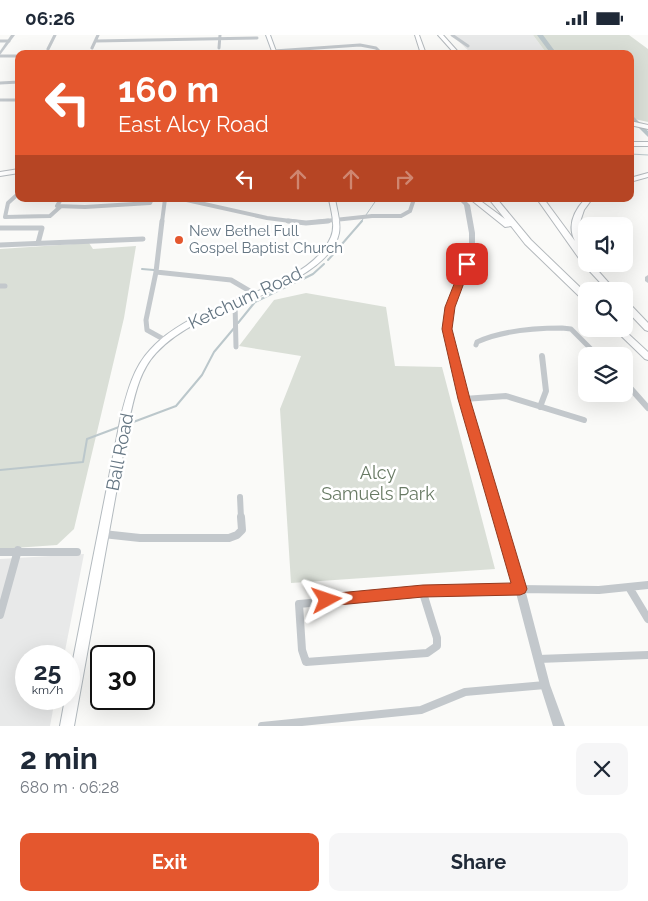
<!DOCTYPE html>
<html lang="en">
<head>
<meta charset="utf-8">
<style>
  :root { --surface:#fff; --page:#f6f6f7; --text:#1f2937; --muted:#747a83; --accent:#e4572e }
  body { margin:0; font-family:Raleway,sans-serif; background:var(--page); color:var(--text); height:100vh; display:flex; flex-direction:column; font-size:19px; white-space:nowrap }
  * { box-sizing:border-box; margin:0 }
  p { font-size:16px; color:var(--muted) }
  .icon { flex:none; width:28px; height:28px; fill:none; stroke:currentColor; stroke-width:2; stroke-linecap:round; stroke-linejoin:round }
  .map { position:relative; height:691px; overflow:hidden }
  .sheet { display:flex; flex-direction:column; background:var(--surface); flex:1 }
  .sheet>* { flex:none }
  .top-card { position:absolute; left:15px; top:15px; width:619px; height:152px; border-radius:10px; box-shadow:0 5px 20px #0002; background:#e4572e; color:#fff; overflow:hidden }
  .controls { position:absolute; left:578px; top:182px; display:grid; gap:10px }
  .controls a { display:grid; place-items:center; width:55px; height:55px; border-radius:10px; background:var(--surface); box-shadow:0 5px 20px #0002; font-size:25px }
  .speed { position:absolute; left:15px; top:610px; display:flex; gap:10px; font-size:25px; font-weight:700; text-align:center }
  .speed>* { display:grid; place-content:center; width:65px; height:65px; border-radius:50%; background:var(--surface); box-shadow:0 5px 20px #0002; line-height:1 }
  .speed small { font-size:12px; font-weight:400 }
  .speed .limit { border:2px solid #111; border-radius:8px; background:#fff; color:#111 }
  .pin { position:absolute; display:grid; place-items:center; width:42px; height:42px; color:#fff; margin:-21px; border-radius:10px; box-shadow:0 2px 8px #0006 }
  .me { position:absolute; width:55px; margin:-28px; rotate:85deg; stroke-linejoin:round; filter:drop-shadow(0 0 4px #0008) }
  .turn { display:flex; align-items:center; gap:18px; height:105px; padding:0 20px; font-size:22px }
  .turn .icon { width:65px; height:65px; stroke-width:2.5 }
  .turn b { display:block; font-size:35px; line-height:42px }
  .lanes { display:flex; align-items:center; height:48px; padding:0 20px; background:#0003; justify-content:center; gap:25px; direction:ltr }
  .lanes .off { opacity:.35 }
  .round { display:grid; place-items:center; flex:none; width:52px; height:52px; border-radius:10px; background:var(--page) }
  .head { display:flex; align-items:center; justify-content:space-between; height:85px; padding:0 20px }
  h1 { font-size:30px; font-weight:700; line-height:38px }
  .cta { display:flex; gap:10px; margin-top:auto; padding:10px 20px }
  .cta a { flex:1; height:58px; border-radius:10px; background:var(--accent); color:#fff; font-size:20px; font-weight:700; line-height:58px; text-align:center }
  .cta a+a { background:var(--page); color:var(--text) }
  .status { display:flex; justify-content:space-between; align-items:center; height:35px; padding:0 25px; background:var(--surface); direction:ltr }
  .status svg { height:14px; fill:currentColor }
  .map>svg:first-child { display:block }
  .built { fill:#e8e9e9 }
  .green { fill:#dadfd7 }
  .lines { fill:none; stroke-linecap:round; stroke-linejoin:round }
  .stream-far1 { stroke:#bbc7cb; stroke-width:1 }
  .stream { stroke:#bbc7cb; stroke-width:2 }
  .river { fill:#bbc7cb; fill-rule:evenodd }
  .secondary-casing { stroke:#b3babf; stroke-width:2 }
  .primary-casing { stroke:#b5babe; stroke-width:2 }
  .motorway-casing { stroke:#b4b9bd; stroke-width:2 }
  .minor-far4 { stroke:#c3c8cc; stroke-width:3 }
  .minor-far3 { stroke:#c3c8cc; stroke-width:4 }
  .minor-far2 { stroke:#c3c8cc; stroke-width:5 }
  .minor-far1 { stroke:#c3c8cc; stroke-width:6 }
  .minor { stroke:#c3c8cc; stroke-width:8 }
  .tertiary { fill:#c3c8cc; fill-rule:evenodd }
  .secondary { fill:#fff; fill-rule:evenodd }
  .primary { fill:#fff; fill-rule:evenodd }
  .motorway { fill:#fff; fill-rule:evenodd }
  .route { fill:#e4572e; stroke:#94391e }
  .poi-dot { fill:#e4572e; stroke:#fff; stroke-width:2 }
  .labels { text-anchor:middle; stroke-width:5; stroke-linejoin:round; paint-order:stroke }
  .far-poi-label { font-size:15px; fill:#657683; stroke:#fff; text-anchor:start }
  .street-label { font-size:18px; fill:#657683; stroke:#fff }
  .park-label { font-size:18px; fill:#687a64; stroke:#fff }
</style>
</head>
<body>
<div class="status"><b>06:26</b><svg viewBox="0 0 49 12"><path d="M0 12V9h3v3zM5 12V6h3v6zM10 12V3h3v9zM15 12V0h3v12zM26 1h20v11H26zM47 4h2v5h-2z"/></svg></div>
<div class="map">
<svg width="648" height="691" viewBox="0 0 648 691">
  <rect width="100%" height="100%" fill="#fafaf8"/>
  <path class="built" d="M452,0H533L547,19H472Z
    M84,519L64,621H26V664H55L50,691H0V524Z"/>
  <path class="green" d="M533,0H629L648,14V87L630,83V19H547Z
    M89,208L93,214L136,211L124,283L74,494L57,510L0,514V214Z
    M306,258L386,272L395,331L442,332L495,534L291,548L280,374L301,321L239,311L274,265Z"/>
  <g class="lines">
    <path class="stream-far1" d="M630,119L648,120
      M366,180L377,164
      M361,187L363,184"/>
    <path class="stream" d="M342,209L362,186
      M328,225L339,213
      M142,234L154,235
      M303,244L313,239L324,229
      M238,288L255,267L302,244
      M128,389L176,371L202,340L214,317L235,292
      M0,435L83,427L87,404L119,392"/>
    <path class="river" d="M537,0H543L557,19H551Z
      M630,78L648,96V102L630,84Z"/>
    <defs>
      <path id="secondary" d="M266,0H270L277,19H273Z
        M329,164H335C337,175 341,187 339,198C330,243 236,268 199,287C183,295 168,305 156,318C140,335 135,359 130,381L74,691H60L65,664H69V645L121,381C127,358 133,333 150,315C166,297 188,285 210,275C247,259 314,242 331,202C336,190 331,176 329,164Z"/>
      <path id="primary" d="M630,107H648V111H630Z
        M19,134V138L0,141V137Z"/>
      <path id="motorway" d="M415,0H419L426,19H421Z
        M438,0H443L460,19H455Z
        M630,86L648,90V94L630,90Z
        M648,138V142L630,147V143Z
        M470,164H478L505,184L489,164H497L531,205L586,258V266L583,265L525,209L511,191L505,192Z
        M537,164H544L575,206C567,191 574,176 585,164H592L584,175L579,190L580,200L586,212V229H592L616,256H608L583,229Z
        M624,265L627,266L648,288V296L645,295L624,273Z
        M614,294H623L648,317V325L645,324Z"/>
    </defs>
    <use href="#secondary" class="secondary-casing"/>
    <use href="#primary" class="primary-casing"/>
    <use href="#motorway" class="motorway-casing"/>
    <path class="minor-far4" d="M452,0L468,11
      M0,6H9
      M96,6L257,3
      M92,13L98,0
      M219,13L220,0
      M48,14L55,0
      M274,16L360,10L376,13L382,19
      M250,19L275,18
      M0,21H19
      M0,48L19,47
      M0,65H19"/>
    <path class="minor-far3" d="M19,158L8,168L5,182L50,181L60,172
      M61,164L57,171L85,172L150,168L152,164
      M182,164L267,183L298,187
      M162,187L165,164
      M316,187L372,181H401L410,176L414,164"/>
    <path class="minor-far2" d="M162,186L156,237L146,285L147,295L165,305
      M288,186L306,188L328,186
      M0,193H42L38,208
      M0,210L143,204
      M156,237L231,245L255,259
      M0,251H5
      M235,267L236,312
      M476,310L477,307C503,295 534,293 562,293L571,294L595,318"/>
    <path class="minor-far1" d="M594,317L598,321
      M624,346L648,373
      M464,364L506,361L584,385
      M540,372L546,356L542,321
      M240,462L241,483"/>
    <path class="minor" d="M103,499L140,503H229L237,500L242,495L241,482
      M0,517H77
      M630,554L648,584
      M423,558L437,603V611L427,618L306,627L302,615L299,569Z
      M423,558L518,554L599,555L648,550
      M0,580L18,515
      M538,624L648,620
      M262,691L421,675L465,657L545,650"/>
    <path class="tertiary" d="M11,0H15L0,20V16Z
      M458,164H464L470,170L475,198V216L453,272L450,294L468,364L525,554L550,650L565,691H553L540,650L515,554L460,364L444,294L447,272L469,216V198L464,170Z
      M648,240V248L645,246V242Z"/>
    <use href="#secondary" class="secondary"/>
    <use href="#primary" class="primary"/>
    <use href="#motorway" class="motorway"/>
  </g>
  <path class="route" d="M467,226L471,229L455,272L452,294L470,364L527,554L525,558L520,560L423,562L327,571L322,569L320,565L322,560L327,559L423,550L511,548L458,364L442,294L445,272L462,229Z"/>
  <circle class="poi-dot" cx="179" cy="205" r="5"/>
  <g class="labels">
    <g class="far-poi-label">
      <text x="189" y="201">New Bethel Full<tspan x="189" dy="17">Gospel Baptist Church</tspan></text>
    </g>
    <g class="street-label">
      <text transform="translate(245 263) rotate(-25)" y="6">Ketchum Road</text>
      <text transform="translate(120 417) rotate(-79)" y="6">Ball Road</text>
    </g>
    <g class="park-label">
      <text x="378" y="444">Alcy<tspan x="378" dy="21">Samuels Park</tspan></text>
    </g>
  </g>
</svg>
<div class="controls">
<a><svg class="icon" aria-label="sound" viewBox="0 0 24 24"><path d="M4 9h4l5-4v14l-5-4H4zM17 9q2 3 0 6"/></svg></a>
<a><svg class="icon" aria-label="search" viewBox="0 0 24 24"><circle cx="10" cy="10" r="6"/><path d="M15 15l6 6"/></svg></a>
<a><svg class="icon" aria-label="layers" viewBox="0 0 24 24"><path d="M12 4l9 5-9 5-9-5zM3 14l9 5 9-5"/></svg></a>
</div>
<div class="speed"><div>25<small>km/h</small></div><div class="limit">30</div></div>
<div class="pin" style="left:467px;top:229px;background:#d93025"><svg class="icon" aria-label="arrive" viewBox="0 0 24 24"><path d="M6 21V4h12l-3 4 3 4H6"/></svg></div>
<svg class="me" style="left:327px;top:565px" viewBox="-20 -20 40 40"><path d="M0-17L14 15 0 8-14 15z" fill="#e4572e" stroke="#fff" stroke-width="4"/></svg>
<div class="top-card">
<div class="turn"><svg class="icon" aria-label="left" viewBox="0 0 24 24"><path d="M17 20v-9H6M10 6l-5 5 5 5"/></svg><div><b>160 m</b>East Alcy Road</div></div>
<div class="lanes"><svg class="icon" aria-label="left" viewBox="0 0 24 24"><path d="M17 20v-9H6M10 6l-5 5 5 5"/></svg><svg class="icon off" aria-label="ahead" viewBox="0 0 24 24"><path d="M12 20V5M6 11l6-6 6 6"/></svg><svg class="icon off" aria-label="ahead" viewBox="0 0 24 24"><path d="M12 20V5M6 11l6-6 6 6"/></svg><svg class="icon off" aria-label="right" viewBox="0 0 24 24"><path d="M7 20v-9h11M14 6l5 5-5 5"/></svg></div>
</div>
</div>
<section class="sheet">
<div class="head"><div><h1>2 min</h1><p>680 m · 06:28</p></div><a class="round"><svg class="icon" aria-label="close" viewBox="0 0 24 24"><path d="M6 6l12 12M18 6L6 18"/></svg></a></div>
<div class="cta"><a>Exit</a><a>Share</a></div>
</section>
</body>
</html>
